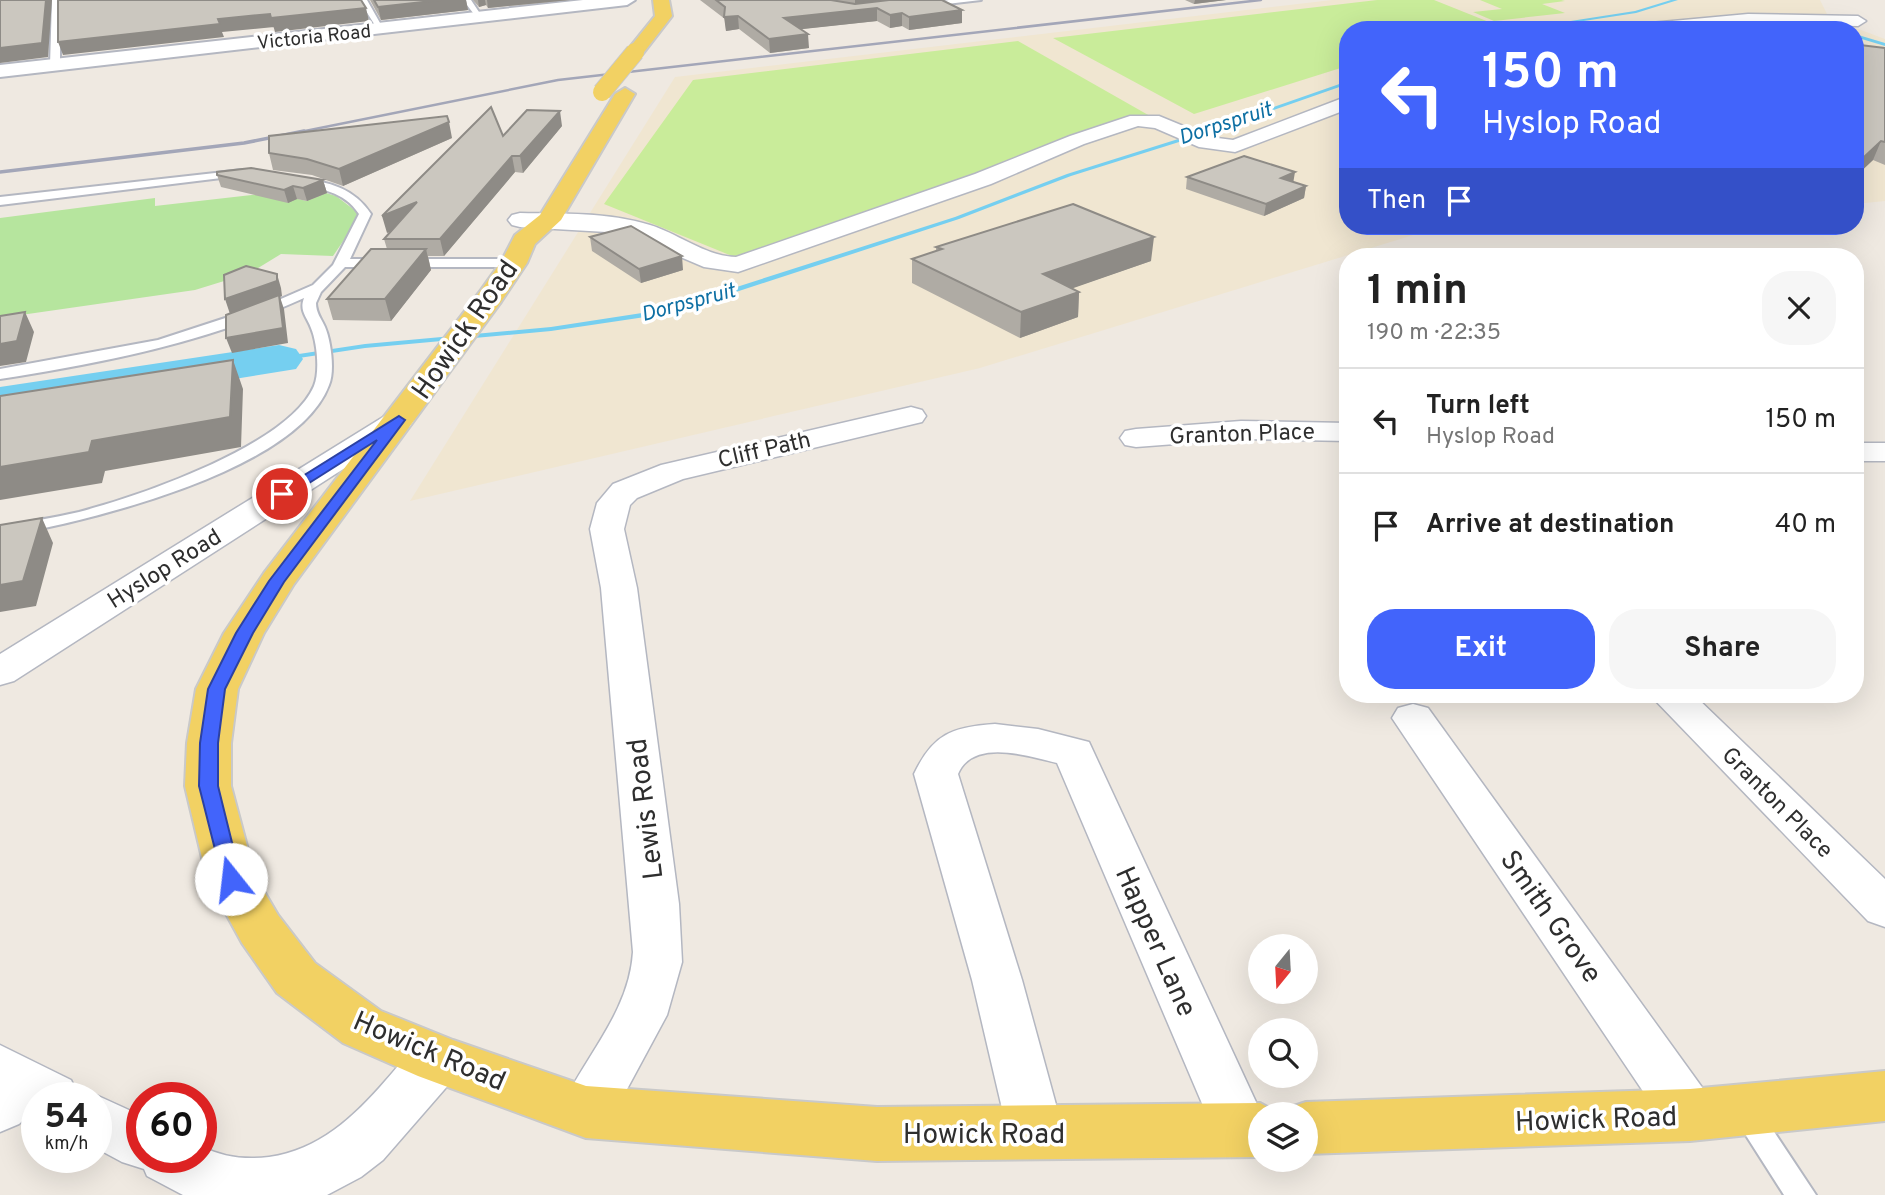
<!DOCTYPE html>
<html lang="en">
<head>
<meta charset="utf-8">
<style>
  :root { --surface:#fff; --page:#f6f6f6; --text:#222; --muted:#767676; --line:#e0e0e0; --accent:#4264fb }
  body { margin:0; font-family:Overpass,sans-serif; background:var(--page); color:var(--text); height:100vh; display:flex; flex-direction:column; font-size:26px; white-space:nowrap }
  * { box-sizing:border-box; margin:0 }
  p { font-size:23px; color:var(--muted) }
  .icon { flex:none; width:38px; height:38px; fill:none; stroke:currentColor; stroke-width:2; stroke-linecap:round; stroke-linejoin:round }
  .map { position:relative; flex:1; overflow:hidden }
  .side { position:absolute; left:1339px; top:248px; width:525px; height:455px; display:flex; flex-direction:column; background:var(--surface); border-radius:28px; box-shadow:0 7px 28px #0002 }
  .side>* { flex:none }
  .banner { position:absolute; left:1339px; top:21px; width:525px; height:214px; border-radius:28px; box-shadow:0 7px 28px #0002; background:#4264fb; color:#fff; overflow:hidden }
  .needle { width:46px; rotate:198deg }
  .tools { position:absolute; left:1248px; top:934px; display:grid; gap:14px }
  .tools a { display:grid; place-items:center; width:70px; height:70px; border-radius:50%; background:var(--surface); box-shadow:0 7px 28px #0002; font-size:35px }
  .speed { position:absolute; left:21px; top:1082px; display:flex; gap:14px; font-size:35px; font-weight:700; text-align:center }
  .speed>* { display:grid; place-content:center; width:91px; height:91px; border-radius:50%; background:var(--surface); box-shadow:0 7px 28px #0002; line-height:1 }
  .speed small { font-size:18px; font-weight:400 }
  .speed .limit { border:10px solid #d22; background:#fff; color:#111 }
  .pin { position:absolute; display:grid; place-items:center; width:60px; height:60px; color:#fff; margin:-30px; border:4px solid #fff; border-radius:50%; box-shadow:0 2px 7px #0007 }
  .me { position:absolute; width:77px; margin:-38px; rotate:344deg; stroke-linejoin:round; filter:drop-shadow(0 0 5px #0008) }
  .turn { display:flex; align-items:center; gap:24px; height:147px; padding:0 28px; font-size:32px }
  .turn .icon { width:91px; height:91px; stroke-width:2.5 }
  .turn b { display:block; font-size:49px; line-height:60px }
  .then { display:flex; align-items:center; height:66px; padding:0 28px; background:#0003; gap:14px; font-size:26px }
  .round { display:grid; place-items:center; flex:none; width:74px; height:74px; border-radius:28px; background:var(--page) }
  .headline { display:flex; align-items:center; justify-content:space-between; height:119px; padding:0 28px }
  h1 { font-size:42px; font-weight:700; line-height:52px }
  .button { display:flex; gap:14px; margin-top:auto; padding:14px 28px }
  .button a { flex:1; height:80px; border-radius:28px; background:var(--accent); color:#fff; font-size:28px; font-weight:700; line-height:80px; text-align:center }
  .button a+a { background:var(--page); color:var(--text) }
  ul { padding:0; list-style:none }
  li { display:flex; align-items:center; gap:21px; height:105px; padding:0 28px; border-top:2px solid var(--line) }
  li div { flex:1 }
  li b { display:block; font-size:26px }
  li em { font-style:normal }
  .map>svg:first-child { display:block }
  .education { fill:#f0e6d1 }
  .green { fill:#b6e59e }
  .pitch { fill:#c9ec9a }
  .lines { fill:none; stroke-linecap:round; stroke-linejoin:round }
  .stream { fill:#75cff0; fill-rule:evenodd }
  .river { fill:#75cff0; fill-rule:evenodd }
  .lane-casing { stroke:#b4b7c1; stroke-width:4 }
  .street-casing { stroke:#b4b7c1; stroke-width:3 }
  .secondary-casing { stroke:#b4b7c1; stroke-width:4 }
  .primary-casing { stroke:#c9c9c9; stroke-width:4 }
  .lane { fill:#fff; fill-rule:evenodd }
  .street { fill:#fff; fill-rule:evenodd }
  .secondary { fill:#fff; fill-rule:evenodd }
  .primary { fill:#f2d163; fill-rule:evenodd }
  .rail-far1 { stroke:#a3a6b8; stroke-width:2.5 }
  .rail { stroke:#a3a6b8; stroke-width:3.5 }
  .primary-bridge-casing { stroke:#c9c9c9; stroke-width:20; stroke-linecap:butt }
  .primary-bridge { stroke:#f2d163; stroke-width:18 }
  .wall { fill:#afaba4 }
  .shaded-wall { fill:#8e8b86 }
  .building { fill:#cbc7bf; stroke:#8e8b86; stroke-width:2 }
  .route { fill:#4264fb; stroke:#2b41a3; stroke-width:2 }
  .labels { text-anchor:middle; stroke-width:7; stroke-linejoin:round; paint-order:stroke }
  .far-street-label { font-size:19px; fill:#2e2e2e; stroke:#fff }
  .far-water-label { font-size:21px; font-style:italic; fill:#0d6fa3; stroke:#fff }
  .street-label { font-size:23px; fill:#2e2e2e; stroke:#fff }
  .near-street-label { font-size:28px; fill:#2e2e2e; stroke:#fff }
</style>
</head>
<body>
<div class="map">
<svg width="1885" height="1195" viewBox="0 0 1885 1195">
  <rect width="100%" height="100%" fill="#efe9e1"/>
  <path class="education" d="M1332,0H1820L1829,18L1885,39V201L1855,204V30H1348V226H1543L1420,233L980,368L410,501L675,77Z"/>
  <path class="green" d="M269,193L307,201L326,193L336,196L361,215L333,256L281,254L250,273L195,290L0,318V218L155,198V206Z"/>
  <path class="pitch" d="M1377,0H1434L1489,22L1464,30H1348L1347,66L1194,114L1053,38Z
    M1480,0H1561L1565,1L1542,4L1565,13L1494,21L1473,12L1502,9Z
    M1018,41L1150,116L742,260L604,204L693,80Z"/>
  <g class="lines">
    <path class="stream" d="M1671,0H1678L1636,13L1525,30H1512L1635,11Z
      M1693,28L1749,29L1751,30H1693Z
      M1855,34L1885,43V46L1855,37Z
      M1348,81V84L1214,131L1071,176L959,219L672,313L551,331L365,348L279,361L275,359L279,357L365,344L551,327L668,309L955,217L1067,174L1210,129Z"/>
    <path class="river" d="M279,345L296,349L303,359L296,369L0,417V387Z"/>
    <defs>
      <path id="lane" d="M52,0H60V65L55,68L50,65Z
        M359,0H367L384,30H378Z
        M463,0H471L483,18H477Z
        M949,0H981L921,7L917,5Z
        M242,170L246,171V175L0,205V197Z
        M299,178C329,182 354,188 371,214L350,259H514L521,263L514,267H345L321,292L316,303C316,313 321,318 325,327C331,341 335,371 329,385C296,473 83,522 0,537V527C26,522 53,518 79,512C139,496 288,446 314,386C320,372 317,342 311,328C307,317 299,311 304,298C207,342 104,363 0,379V369L158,340L274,302L313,285L333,265L359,214C344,191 320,189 295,183L293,181Z
        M1745,1099L1755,1103L1816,1195H1784L1731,1112L1735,1103Z"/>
      <path id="street" d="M1748,14L1858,16L1866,21L1858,26L1748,24L1685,30H1621L1629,25Z
        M1348,96V109L1235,152L1199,147L1155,128L1138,126L1084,144L991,184L738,272L704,267L624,233L520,227L512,225L508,220L512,215L520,213C564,214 608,212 650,225C679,234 705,256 736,257L975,174L1070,136L1130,116H1159L1210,137L1233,140Z
        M911,407L922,410L926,416L922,422L683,479L637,498L630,505L624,529L637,588L679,904L682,962L667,1015L605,1130L586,1137L567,1130L559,1112C583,1058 629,1014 633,952L601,588L590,529L597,503L613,484L661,465Z
        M399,411L410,414L414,420L410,426L14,681L0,685V654L388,414Z
        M1241,421L1348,423V441L1241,439L1136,447L1125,445L1120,438L1125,431L1136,429Z
        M1855,443H1885V461H1855Z
        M1650,695H1694L1885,879V927L1868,921Z
        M1413,704L1428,708L1709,1097L1718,1115L1709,1133L1690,1140L1671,1133L1392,718L1398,708Z
        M995,724L1038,729L1089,742L1262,1115L1260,1148L1241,1155L1221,1148L1057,763C1028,756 973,738 958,774L1022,980L1064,1134L1056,1152L1036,1159L1016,1152L1008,1134L972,980L914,774C933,734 952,727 995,724Z
        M438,1036L457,1043L465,1059L457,1075L383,1160L361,1177L327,1195H183L147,1176L144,1169L122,1162L96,1148V1097H90L96,1095L142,1116V1157H201V1146C222,1157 245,1160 269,1157C319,1150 354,1117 386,1080C403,1061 414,1044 438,1036Z
        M0,1045L71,1080L79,1097H37V1116L31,1113L19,1124L0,1132Z"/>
      <path id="secondary" d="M583,0H635L627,5L0,77V65Z"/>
      <path id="primary" d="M653,0H669L672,16L641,56H629L626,52L655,16Z
        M625,88L635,94L561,220L535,244L527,263L501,302L294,584L264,633L238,689L231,743V786L255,876L278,915L315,963L381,1011L453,1040L586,1086L877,1107L1260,1103L1282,1115H1260V1157L877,1161L586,1138L418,1076L343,1043L277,993L242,943L207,879L185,786L187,743L196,689L224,633L264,573L481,290L501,262L515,235L540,215L615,94Z
        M1885,1071V1121L1690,1141L1306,1154V1115H1283L1285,1109L1306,1102L1690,1089Z"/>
    </defs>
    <use href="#lane" class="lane-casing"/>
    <use href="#street" class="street-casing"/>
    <use href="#secondary" class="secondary-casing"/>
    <use href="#primary" class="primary-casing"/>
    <use href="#lane" class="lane"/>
    <use href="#street" class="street"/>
    <use href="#secondary" class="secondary"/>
    <use href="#primary" class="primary"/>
    <path class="rail-far1" d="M295,133L558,80L1261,0"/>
    <path class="rail" d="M0,172L244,143L304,131"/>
    <defs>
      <path id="primary-bridge" d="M602,92L635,52"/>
    </defs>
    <use href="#primary-bridge" class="primary-bridge-casing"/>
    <use href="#primary-bridge" class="primary-bridge"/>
  </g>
  <path class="wall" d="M370,0H466L468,10L381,20Z
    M473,0H570L488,8L486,5L479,7Z
    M700,0H942L962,23L909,30L902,26L890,28L877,21L801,29L809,48L770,53L739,29L726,31L725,19Z
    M1185,0H1226L1194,4Z
    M1855,45L1885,48V165L1873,160L1855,177Z
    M562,126L523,173L515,172L444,256H428L431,270L391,321L333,320L327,299L387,249L384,239L390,232L387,233L503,136Z
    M452,138L343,186L312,175L273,170L269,153Z
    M217,175L323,180L327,193L307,201L297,199L288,203L221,187Z
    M1187,177L1294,182L1306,186L1304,198L1264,216L1186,189Z
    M590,237L683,270L641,283L592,251Z
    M936,247L1151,261L1072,288L1079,292L1078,317L1020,338L912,283V259L936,251Z"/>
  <path class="shaded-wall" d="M46,0H52L48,57L0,63V48Z
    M441,0H466L468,10L381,20L378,7Z
    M478,0H485L486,5L479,7Z
    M487,0H570L488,8Z
    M855,0H940L855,5Z
    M1195,0H1226L1194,4Z
    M366,8L369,21L275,32L271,18Z
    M877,8V21L785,31L784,18Z
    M962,10V23L909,30V17Z
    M902,13V26L890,28V15Z
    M270,14L274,27L222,32L224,37L63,55L58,42L218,19Z
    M738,16L739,29L726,31L724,17Z
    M808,34L809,48L770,53L769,39Z
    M560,111L562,126L523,173L520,156Z
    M449,122L452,138L343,186L339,169Z
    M1881,141L1873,160L1855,177L1863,158Z
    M512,156L515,172L444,256L440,239Z
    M1295,172L1293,184L1281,178Z
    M323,180L327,193L307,201L303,188Z
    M293,186L297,199L288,203L284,190Z
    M1306,186L1304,198L1264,216L1266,204Z
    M417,202L421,219L387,233L382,216Z
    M1154,237L1151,261L1042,299L1043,274Z
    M426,249L431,270L391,321L385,299Z
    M682,256L683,270L641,283L639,269Z
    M277,274L281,288L282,296L280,297L284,309L288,343L232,353L226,338L230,314L225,299Z
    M1079,292L1078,317L1020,338L1021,312Z
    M25,312L34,332L26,362L0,366V344Z
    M233,360L243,389L241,447L105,471L102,483L0,500V467L92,441Z
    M42,518L53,543L36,606L0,612V585Z"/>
  <path class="building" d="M0,0H46L42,43L0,48Z
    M58,0H361L366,8L271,18L270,14L218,19L220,24L58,42Z
    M374,0H441L378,7Z
    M716,0H831L855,4L889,0H942L962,10L909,17L902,13L890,15L877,8L784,18L808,34L769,39L738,16L724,17L725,7Z
    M1855,45H1860L1885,48V142L1881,141L1863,158L1855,156V67H1862L1855,64Z
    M491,107L503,136L527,110L560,111L520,156H512L440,239H384L417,202L382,216Z
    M447,116L449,122L339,169L307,159L269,153V136Z
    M1244,156L1295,172L1281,178L1306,186L1266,204L1187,177Z
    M251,168L323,180L303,188L293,186L284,190L217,175V172Z
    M1073,204L1154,237L1043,274L1079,292L1021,312L912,259L942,249L936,247Z
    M631,226L682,256L639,269L590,237Z
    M371,249H426L385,299H327Z
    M246,266L277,274V281L225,299L224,275Z
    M279,295L283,328L226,338V315Z
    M25,312L17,341L0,344V316Z
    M233,360L230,417L92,441L89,452L0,467V396Z
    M42,518L23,581L0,585V525Z"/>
  <path class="route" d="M399,416L405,420L284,582L253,633L225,689L218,743V786L241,879L238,885H224L199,786L200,743L208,689L236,633L269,581L377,440L287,497L274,494Z"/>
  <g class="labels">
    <g class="far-street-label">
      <text transform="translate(314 36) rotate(-6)" y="7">Victoria Road</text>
    </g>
    <g class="far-water-label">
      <text transform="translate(1225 123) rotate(-18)" y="7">Dorpspruit</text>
      <text transform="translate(688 302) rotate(-15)" y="7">Dorpspruit</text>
    </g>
    <g class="street-label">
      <text transform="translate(1242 433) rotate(-2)" y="8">Granton Place</text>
      <text transform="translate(764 449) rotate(-13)" y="8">Cliff Path</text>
      <text transform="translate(164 568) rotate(-32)" y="8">Hyslop Road</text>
      <text transform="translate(1778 802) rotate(45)" y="8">Granton Place</text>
    </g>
    <g class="near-street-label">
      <text transform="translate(464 329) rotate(-55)" y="10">Howick Road</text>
      <text transform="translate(644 809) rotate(-97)" y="10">Lewis Road</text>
      <text transform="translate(1552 916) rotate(55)" y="10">Smith Grove</text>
      <text transform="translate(1157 941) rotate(66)" y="10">Happer Lane</text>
      <text transform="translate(430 1050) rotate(23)" y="10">Howick Road</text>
      <text transform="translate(1596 1118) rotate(-2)" y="10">Howick Road</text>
      <text x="984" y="1143">Howick Road</text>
    </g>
  </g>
</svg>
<div class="tools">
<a><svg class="needle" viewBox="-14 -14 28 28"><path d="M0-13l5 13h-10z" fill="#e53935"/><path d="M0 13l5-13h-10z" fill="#767676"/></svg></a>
<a><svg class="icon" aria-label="search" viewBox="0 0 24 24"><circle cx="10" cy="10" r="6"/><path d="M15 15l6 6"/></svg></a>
<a><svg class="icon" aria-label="layers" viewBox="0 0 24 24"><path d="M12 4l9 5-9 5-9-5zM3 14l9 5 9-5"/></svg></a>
</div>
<div class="speed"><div>54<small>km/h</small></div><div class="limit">60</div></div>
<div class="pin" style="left:282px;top:494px;background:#d93025"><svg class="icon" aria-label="arrive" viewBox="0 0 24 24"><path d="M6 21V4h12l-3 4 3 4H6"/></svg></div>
<svg class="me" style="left:231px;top:879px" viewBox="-20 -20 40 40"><circle r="19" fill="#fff"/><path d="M0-13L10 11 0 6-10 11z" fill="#4264fb"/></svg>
<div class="banner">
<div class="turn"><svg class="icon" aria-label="left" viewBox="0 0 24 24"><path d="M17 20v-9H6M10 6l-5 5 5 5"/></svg><div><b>150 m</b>Hyslop Road</div></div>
<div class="then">Then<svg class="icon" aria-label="arrive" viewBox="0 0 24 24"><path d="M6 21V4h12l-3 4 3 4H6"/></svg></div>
</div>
<section class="side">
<div class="headline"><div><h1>1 min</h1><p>190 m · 22:35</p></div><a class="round"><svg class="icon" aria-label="close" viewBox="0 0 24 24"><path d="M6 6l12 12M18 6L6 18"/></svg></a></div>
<ul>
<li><svg class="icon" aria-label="left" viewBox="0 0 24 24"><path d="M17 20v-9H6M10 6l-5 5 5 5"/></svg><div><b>Turn left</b><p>Hyslop Road</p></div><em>150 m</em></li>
<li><svg class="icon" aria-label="arrive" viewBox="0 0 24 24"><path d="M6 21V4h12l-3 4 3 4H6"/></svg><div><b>Arrive at destination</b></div><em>40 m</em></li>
</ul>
<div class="button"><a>Exit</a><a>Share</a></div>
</section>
</div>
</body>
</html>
